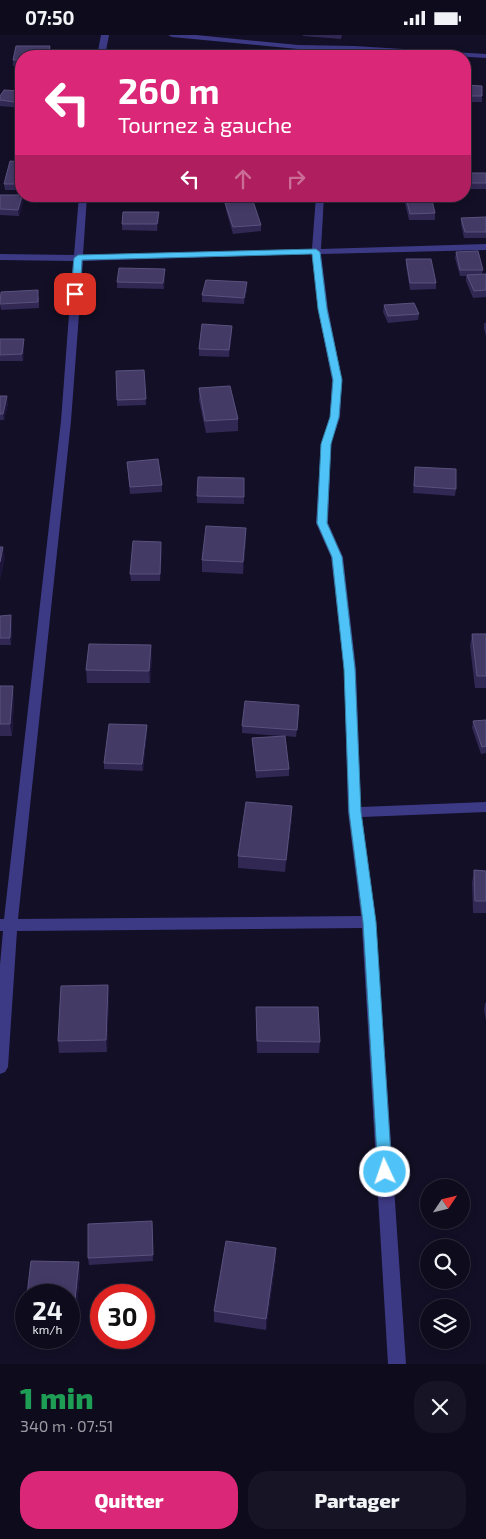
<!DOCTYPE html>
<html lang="fr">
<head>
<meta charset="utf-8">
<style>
  :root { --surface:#0e0b1c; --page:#171425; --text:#f1f3f6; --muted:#9b9ba3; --line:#2e2b3b; --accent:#db2777 }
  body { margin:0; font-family:"Exo 2",sans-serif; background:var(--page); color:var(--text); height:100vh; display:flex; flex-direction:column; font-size:19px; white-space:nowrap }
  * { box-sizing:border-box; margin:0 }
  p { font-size:16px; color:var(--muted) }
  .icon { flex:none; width:28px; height:28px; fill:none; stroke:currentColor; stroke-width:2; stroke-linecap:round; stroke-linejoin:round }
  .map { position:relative; height:1329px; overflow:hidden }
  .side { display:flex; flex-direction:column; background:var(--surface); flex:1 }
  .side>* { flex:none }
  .top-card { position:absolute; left:15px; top:15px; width:456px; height:152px; border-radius:20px; box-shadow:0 2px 8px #0003,0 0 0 1px var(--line); background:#db2777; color:#fff; overflow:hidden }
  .needle { width:32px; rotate:55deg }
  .controls { position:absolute; left:420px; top:1144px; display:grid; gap:10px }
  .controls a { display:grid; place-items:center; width:50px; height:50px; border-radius:50%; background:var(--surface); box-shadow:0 2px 8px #0003,0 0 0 1px var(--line); font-size:25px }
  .speed { position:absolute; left:15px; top:1249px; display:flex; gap:10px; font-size:25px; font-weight:700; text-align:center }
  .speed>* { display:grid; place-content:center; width:65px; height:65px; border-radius:50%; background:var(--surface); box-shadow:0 2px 8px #0003,0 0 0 1px var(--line); line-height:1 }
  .speed small { font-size:12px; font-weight:400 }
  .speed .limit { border:8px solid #d22; background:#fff; color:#111 }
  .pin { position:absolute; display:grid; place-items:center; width:42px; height:42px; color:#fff; margin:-21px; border-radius:10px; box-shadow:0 2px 8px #0006 }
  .me { position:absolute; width:55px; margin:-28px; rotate:357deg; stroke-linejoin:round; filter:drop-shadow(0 0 4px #0008) }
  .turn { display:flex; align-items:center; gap:18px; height:105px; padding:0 20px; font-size:22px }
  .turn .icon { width:65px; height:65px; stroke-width:2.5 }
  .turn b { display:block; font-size:35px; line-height:42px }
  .lanes { display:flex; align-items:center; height:48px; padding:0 20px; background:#0003; justify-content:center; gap:25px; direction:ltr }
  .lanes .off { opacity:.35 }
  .round { display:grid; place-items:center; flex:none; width:52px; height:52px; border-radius:20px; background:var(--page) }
  .headline { display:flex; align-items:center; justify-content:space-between; height:85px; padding:0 20px }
  h1 { font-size:30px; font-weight:800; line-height:38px; color:#1e9e55 }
  .cta { display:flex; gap:10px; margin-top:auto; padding:10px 20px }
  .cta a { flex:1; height:58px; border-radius:20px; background:var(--accent); color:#fff; font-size:20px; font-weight:800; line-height:58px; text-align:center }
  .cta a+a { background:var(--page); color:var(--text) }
  .status { display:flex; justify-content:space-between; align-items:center; height:35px; padding:0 25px; background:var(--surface); direction:ltr }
  .status svg { height:14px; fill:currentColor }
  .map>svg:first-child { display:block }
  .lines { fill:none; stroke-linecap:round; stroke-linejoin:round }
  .minor { fill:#3d3a85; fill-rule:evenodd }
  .wall { fill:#312854 }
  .shaded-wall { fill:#1d163a }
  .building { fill:#433a66; stroke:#5a527e }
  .route { fill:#4fc3f7; stroke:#337fa1 }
</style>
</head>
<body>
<div class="status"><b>07:50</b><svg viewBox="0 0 49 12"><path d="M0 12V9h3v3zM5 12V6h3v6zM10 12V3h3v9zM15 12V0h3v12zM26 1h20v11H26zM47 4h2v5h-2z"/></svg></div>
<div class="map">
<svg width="486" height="1329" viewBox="0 0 486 1329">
  <rect width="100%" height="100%" fill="#130f26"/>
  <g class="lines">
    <path class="minor" d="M101,0H109L105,21H97Z
      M168,0H196L298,10L354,11L486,19V23L354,15L298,14L172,2Z
      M79,161H87L83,220L312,214L316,161H324L321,214L486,209V215L321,219L328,274L342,345L340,382L331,409L328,488L343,522L356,634L361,772L486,767V777L362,782L376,887L406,1329H388L362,893L17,896L8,1032L5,1037L0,1039V930L3,896H0V884H4L61,386L73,226L0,225V219L74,220ZM312,219L318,274L332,345L330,382L321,409L316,488L331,522L344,634L348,777L361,881L18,884L71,386L83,226Z"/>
  </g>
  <path class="wall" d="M303,0H342L341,4L303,1Z
    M16,11H50L51,17L50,21H21V31H13V25Z
    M465,50L482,61V67H465Z
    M21,56V73L0,71V61Z
    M21,127V155H5L4,149Z
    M465,138H486V154H465Z
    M0,160L22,161L23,167L19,181L0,180Z
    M406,162L435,178V185H409L405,168Z
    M225,168L261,190V196L233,199L226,175Z
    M486,182V203H464L461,189V183Z
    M159,184L157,196L122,195V189Z
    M456,217L483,235L482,239H486V262L473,263L466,246V241H460L455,223Z
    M406,224L436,248V254L410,255L406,230Z
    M165,241L164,254L117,253V247Z
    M247,254L244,269L202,267V260Z
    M39,262V273L1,275L0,269Z
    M384,270L419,279L418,285L388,288L383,277Z
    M484,288H486V301L484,294Z
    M232,291V297L229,322L199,321V314Z
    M0,304L24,310L23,326H0Z
    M144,335L146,370L117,371L116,336Z
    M199,353L238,384V396L206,398L199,365Z
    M0,361L8,368L4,385H0Z
    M127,427L162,450V457L130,459Z
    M415,432L456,454L455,461L413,458Z
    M244,443V469L197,468V461Z
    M246,493V505L243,539L202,537V525Z
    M162,513L160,546H131L130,539Z
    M0,581L12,587L11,610H0Z
    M472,599H486V653H475L470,611Z
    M152,622L150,648H87L86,635Z
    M0,651L14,663L12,701H0Z
    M299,677L296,702L285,701L289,734V741L256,743L252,703L281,701L242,698V691Z
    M486,685V718L481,719L472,693L473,686Z
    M147,690V696L143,736L104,734V728Z
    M292,771V783L285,837L238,833V821Z
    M474,835L486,836V878H473L472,848Z
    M108,950L109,961L107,1017L59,1018L58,1006Z
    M485,968H486V986L484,975Z
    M256,972L320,1007L319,1018H257Z
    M152,1186L153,1226L89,1230L88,1223Z
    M276,1224L266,1295L214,1287V1276Z
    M80,1238L74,1303L33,1302H69V1260Z
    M26,1266V1302H25L23,1292Z"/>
  <path class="shaded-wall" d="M50,11L51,17L50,21H48Z
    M22,161L23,167L19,181L18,175Z
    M159,177V184L157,196V189Z
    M165,234V241L164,254L163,248Z
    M247,247V254L244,269V263Z
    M232,291V297L229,322V315Z
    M24,304V310L23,326L22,319Z
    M7,361L8,368L4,385L3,379Z
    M246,493V505L243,539V527Z
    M161,507L162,513L160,546V539Z
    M3,512L5,524L0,546V527Z
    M11,580L12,587L11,610L10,603Z
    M151,610L152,622L150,648L149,636Z
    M13,651L14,663L12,701L10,689Z
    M147,690V696L143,736L142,729Z
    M292,771V783L285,837L286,825Z
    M108,950L109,961L107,1017L106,1005Z
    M276,1213V1224L266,1295V1284Z
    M79,1227L80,1238L74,1303L72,1293Z"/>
  <path class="building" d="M16,11H50L48,21H21V25H13Z
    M216,15L246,16L245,21H215Z
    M465,50L482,51V61H465Z
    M4,55L21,56V68L0,65V61Z
    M10,126L21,127V149H4Z
    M465,138H486V148H465Z
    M0,160H21L22,161L18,175L0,174Z
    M431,161L435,178L410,179L406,162Z
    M253,166L261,190L233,192L225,168Z
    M123,177H159L157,189H122Z
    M486,182V197H465L461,183Z
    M478,216L483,235H460L456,217Z
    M406,224H431L436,248H410Z
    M119,233L165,234L163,248L117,247Z
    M486,239V255L474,256L467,240Z
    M206,245L247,247L244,263L202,260Z
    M38,255V267L0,269L1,257Z
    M414,268L419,279L388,281L384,270Z
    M202,289L232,291L229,315L199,314Z
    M0,304H24L22,319L0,320Z
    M144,335L146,364L117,365L116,336Z
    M230,351L238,384L205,386L199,353Z
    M0,361H7L3,379H0Z
    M158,424L162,450L130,452L127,427Z
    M415,432L456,434V454L414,451Z
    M198,442L244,443V462L197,461Z
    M206,491L246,493L243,527L202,525Z
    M133,506L161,507L160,539H130Z
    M0,512H3L0,527Z
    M11,580L10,603H0V581Z
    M472,599H486V641H477Z
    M89,609L151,610L149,636L86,635Z
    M0,651H13L10,689H0Z
    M245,666L299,670L297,695L242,691Z
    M486,685V711L482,712L473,686Z
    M109,689L147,690L142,729L104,728Z
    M285,701L289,734L256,736L252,703Z
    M246,767L292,771L286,825L238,821Z
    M474,835L486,836V866H475Z
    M108,950L106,1005L58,1006L61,951Z
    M256,972H318L320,1007L257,1006Z
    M152,1186L153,1220L88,1223V1189Z
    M226,1206L276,1213L266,1284L214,1276Z
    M31,1226L79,1227L72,1293H69V1260H27Z
    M26,1266V1292H23Z"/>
  <path class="route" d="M316,214L320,217L327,274L342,345L339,382L331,409L327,488L342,522L355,634L361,777L376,887L392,1137L390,1141L385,1143L380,1141L378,1137L363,887L349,777L344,634L332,522L317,488L321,409L330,382L333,345L318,274L312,219L82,225L80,259L75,261L71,259L74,223L78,220Z"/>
</svg>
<div class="controls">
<a><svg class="needle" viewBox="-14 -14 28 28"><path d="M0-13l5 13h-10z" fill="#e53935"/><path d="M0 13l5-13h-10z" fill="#9b9ba3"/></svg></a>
<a><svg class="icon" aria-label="search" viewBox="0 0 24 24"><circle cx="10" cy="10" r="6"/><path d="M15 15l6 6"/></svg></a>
<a><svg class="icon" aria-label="layers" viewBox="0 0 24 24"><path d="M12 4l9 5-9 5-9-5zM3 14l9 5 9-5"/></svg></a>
</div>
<div class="speed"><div>24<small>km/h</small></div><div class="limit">30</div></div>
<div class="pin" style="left:75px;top:259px;background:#d93025"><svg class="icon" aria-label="arrive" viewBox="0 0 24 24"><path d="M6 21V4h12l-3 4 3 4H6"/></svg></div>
<svg class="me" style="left:385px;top:1137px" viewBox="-20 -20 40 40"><circle r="17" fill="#4fc3f7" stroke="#fff" stroke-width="3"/><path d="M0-11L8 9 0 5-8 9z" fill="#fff"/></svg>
<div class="top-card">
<div class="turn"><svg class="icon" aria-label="left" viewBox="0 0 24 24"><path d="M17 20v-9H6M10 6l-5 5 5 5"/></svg><div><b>260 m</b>Tournez à gauche</div></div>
<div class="lanes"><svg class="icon" aria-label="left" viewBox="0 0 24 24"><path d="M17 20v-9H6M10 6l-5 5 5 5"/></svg><svg class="icon off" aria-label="ahead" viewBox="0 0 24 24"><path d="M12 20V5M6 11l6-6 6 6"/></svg><svg class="icon off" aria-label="right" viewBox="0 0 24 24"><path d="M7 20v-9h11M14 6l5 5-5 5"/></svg></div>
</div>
</div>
<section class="side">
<div class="headline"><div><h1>1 min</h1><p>340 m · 07:51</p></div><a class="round"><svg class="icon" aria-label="close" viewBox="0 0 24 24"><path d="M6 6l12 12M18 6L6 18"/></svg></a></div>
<div class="cta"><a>Quitter</a><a>Partager</a></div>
</section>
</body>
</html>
